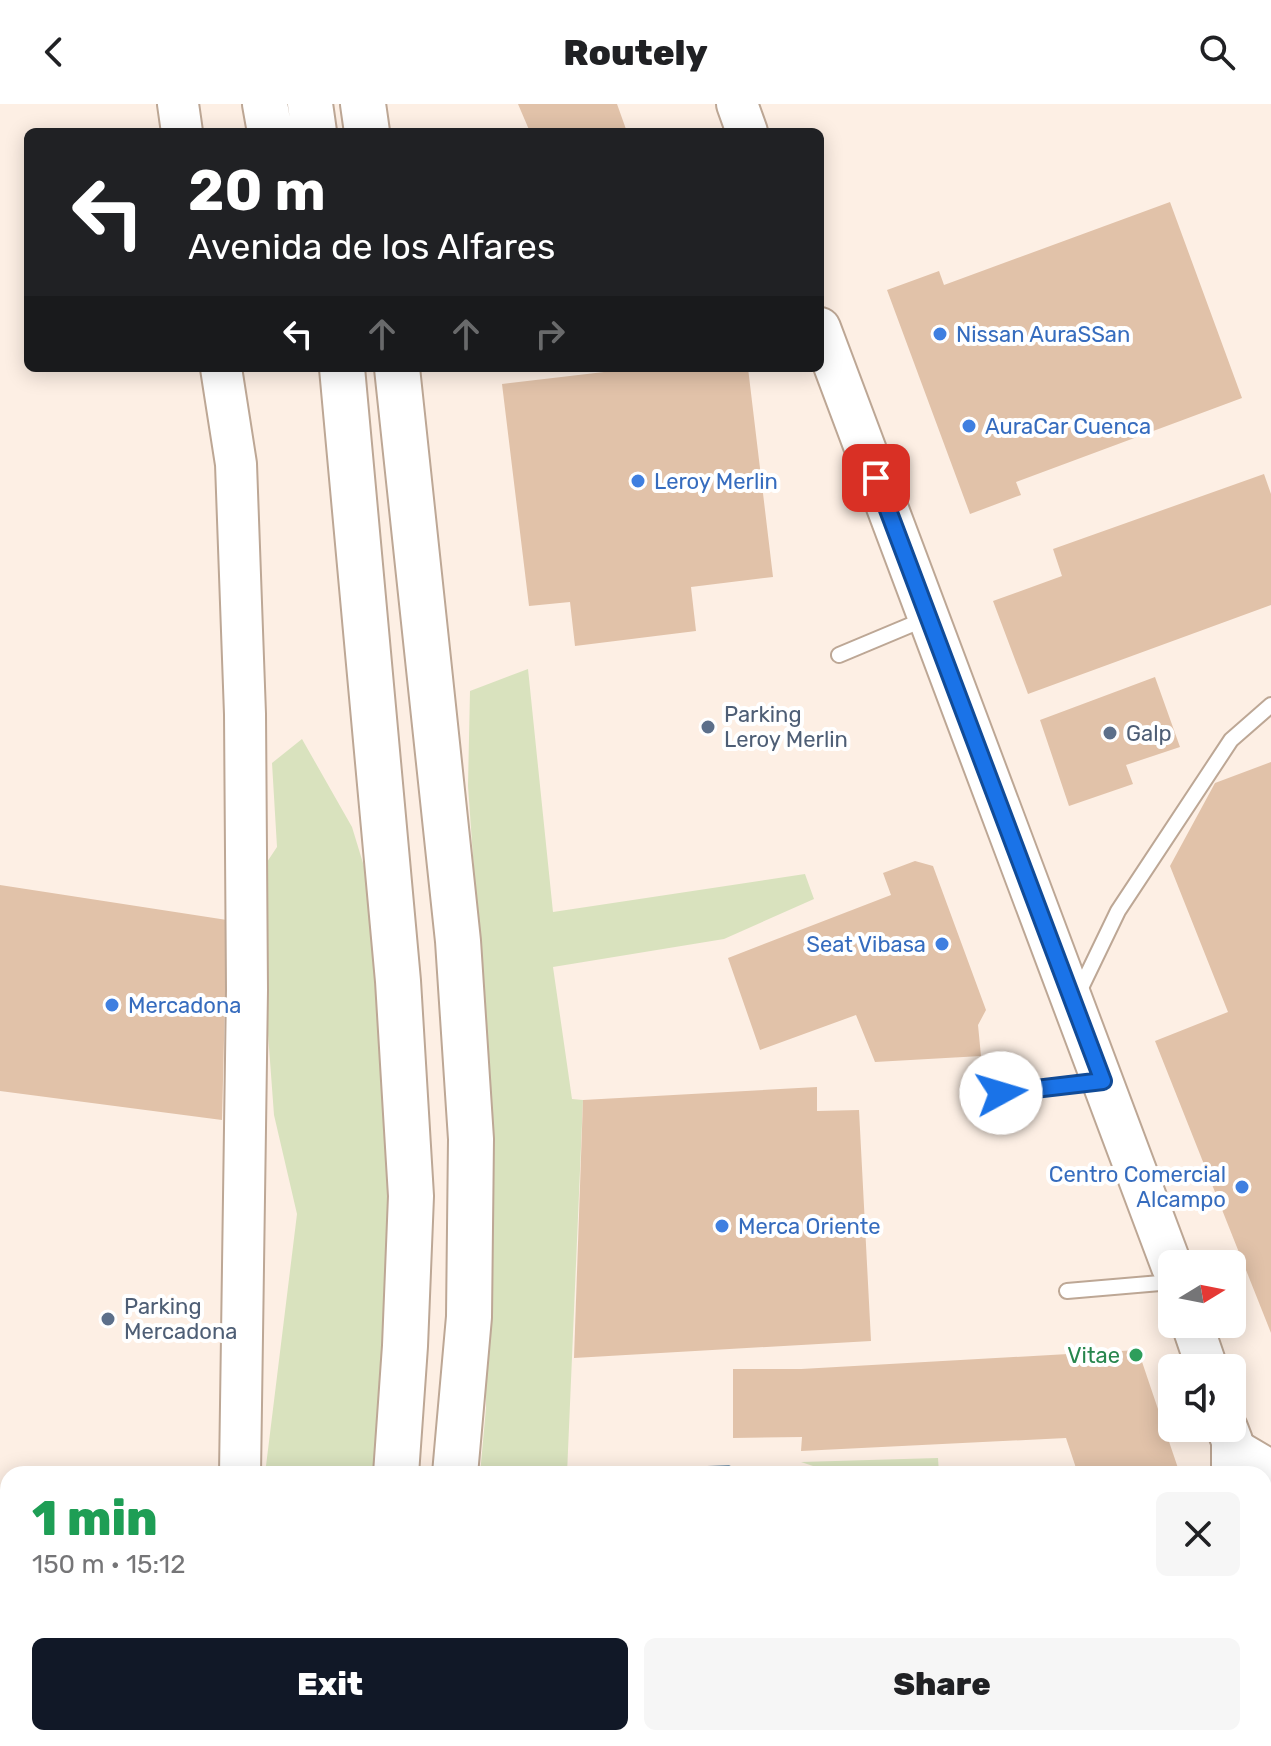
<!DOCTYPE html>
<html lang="en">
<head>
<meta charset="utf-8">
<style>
  :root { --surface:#fff; --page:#f6f6f6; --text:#202124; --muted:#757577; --accent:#111827 }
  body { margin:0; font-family:Rubik,sans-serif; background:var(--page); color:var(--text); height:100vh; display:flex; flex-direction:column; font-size:30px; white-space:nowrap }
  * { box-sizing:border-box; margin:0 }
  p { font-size:26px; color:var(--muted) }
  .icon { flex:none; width:44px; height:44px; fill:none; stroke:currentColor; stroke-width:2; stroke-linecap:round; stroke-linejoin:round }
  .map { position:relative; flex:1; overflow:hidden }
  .panel { position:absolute; left:0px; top:1362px; width:1272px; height:280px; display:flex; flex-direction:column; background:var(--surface); border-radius:24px 24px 0 0; box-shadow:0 4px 20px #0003 }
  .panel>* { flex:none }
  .guide { position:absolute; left:24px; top:24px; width:800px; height:244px; border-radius:12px; box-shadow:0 4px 20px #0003; background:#202124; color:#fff; overflow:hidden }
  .needle { width:52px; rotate:80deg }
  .buttons { position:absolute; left:1158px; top:1146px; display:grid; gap:16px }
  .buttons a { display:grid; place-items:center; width:88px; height:88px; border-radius:12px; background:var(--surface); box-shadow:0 4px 20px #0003; font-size:40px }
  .pin { position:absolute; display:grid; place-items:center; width:68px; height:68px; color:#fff; margin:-34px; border-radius:16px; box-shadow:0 4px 12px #0006 }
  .me { position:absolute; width:88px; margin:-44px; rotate:84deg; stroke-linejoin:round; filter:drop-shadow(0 0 6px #0008) }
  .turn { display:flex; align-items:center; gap:28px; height:168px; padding:0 32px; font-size:36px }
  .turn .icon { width:104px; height:104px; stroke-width:2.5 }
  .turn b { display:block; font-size:56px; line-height:68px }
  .lanes { display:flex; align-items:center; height:76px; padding:0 32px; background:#0003; justify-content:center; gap:40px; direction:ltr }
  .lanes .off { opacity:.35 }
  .round { display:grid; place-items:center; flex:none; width:84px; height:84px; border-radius:12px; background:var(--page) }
  .head { display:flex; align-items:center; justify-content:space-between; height:136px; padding:0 32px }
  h1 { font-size:48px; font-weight:800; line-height:60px; color:#1e9e55 }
  .action { display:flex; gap:16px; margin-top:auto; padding:16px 32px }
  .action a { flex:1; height:92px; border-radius:12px; background:var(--accent); color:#fff; font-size:32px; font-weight:800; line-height:92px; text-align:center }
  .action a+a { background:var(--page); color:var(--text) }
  header { display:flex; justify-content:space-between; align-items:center; height:104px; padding:0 32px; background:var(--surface); font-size:36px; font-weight:800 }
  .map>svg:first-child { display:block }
  .green { fill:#d9e2be }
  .water { fill:#7897af }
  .building { fill:#e1c2a9 }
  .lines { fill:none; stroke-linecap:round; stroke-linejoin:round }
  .lane-casing { stroke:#bda795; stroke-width:18 }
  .street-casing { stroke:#bda795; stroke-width:32 }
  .secondary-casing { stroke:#bda795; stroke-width:44 }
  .highway-casing { stroke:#bda795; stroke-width:48 }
  .lane { stroke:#fff; stroke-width:14 }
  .street { stroke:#fff; stroke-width:28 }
  .secondary { stroke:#fff; stroke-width:40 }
  .highway { stroke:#fff; stroke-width:44 }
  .highway-bridge-casing { stroke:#bda795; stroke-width:48; stroke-linecap:butt }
  .highway-bridge { stroke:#fff; stroke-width:44 }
  .route-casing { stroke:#114b97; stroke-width:20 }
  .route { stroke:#1a73e8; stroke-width:14 }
  .shop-dot { fill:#3f7fe0; stroke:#fff; stroke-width:3 }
  .service-dot { fill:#5c6f8a; stroke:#fff; stroke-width:3 }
  .leisure-dot { fill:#2e9e5b; stroke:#fff; stroke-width:3 }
  .labels { text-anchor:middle; stroke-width:8; stroke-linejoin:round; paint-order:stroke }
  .shop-label { font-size:22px; fill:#366cbe; stroke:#fff; text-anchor:start }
  .service-label { font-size:22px; fill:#4e5e75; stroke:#fff; text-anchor:start }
  .leisure-label { font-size:22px; fill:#27864d; stroke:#fff; text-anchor:end }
</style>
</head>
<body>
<header><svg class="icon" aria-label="back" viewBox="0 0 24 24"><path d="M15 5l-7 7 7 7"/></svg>Routely<svg class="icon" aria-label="search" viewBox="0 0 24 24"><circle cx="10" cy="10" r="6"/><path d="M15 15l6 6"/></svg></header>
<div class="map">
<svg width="1271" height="1642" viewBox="0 0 1271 1642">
  <rect width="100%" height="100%" fill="#fdefe4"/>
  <path class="green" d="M528,565L553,808L805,770L814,795L724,835L553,863L572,995L583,996L567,1370H480L486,1304L487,951L468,682L470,587Z
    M302,635L352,723L377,805L394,1180L379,1370H265L297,1110L274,1011L263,862L265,761L277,743L272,659Z
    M938,1354L939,1370H837L801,1358Z
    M1271,1474V1600L1264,1597V1478Z
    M8,1604V1634H47L52,1642H0V1605Z
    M309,1635H341L340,1642H294Z"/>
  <path class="water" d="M729,1361L746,1370H598V1367Z"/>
  <path class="building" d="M518,0H617L627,28H530Z
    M1170,98L1242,294L1016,378L1021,391L970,410L887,186L939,167L944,181Z
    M638,264H748L773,473L691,483L696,527L575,542L570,498L529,502L502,280Z
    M1264,370L1271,390V501L1028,590L993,497L1062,472L1053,445Z
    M1155,573L1180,643L1126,661L1133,680L1069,702L1040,616Z
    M1271,658V1229L1155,937L1228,908L1170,762L1215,679Z
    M915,757L933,762L986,906L978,921L981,952L875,958L856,911L760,946L728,854L891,791L883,769Z
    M0,781L227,816L222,1016L0,987Z
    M817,983V1007L859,1006L871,1237L574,1254L583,996Z
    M1138,1246L1180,1370H1078L1066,1334L801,1347L802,1333L733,1334V1265H801Z"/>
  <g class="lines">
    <defs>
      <path id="lane" d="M839,551L925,515
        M1078,890L1118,807L1231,636L1271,601
        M1001,989L1099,977
        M1067,1187L1172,1178"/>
      <path id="street" d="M1232,1337L1271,1360"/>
      <path id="secondary" d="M178,0L182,28
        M737,0L747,28
        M820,224L1172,1163
        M221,264L236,360L245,610L247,886L240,1370
        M1192,1220L1207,1264
        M1227,1324L1232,1337V1370
        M1264,1377L1271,1386
        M1264,1453L1271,1451
        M0,1516L8,1518
        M0,1557L8,1559
        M1264,1632L1271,1641
        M105,1634L114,1642
        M568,1634L620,1642
        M218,1642L227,1634
        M848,1642L896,1634
        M1004,1642L1028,1634"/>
      <path id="highway" d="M265,0L270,28
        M310,0L314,28
        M363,0L367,28
        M342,264L398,877L411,1092L405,1242L396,1370
        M397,264L458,837L471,1035L469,1213L455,1370
        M358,1642L360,1634"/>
    </defs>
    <use href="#lane" class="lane-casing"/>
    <use href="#street" class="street-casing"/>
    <use href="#secondary" class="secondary-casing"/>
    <use href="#highway" class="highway-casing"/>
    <use href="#lane" class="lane"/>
    <use href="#street" class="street"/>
    <use href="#secondary" class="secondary"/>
    <use href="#highway" class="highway"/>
    <defs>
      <path id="highway-bridge" d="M419,1642L420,1634"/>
    </defs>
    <use href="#highway-bridge" class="highway-bridge-casing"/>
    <use href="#highway-bridge" class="highway-bridge"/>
  </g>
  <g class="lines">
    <defs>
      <path id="route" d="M876,374L1103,977L1001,989"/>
    </defs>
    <use href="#route" class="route-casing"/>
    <use href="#route" class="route"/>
  </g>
  <g class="shop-dot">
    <circle cx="940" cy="230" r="8"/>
    <circle cx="969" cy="322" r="8"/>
    <circle cx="638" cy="377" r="8"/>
    <circle cx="942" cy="840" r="8"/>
    <circle cx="112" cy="901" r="8"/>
    <circle cx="1242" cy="1083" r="8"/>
    <circle cx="722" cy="1122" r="8"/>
  </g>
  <g class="service-dot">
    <circle cx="708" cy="623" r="8"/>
    <circle cx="1110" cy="629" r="8"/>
    <circle cx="108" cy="1215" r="8"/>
  </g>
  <circle class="leisure-dot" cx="1136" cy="1251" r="8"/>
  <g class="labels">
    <g class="shop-label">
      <text x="956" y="238">Nissan AuraSSan</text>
      <text x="985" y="330">AuraCar Cuenca</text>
      <text x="654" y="385">Leroy Merlin</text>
      <text x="926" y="848" text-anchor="end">Seat Vibasa</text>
      <text x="128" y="909">Mercadona</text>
      <text x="1226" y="1078" text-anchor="end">Centro Comercial<tspan x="1226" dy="25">Alcampo</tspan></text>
      <text x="738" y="1130">Merca Oriente</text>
    </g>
    <g class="service-label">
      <text x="724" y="618">Parking<tspan x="724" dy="25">Leroy Merlin</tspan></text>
      <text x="1126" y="637">Galp</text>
      <text x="124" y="1210">Parking<tspan x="124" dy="25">Mercadona</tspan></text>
    </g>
    <g class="leisure-label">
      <text x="1120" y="1259">Vitae</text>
    </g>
  </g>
</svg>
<div class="buttons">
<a><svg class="needle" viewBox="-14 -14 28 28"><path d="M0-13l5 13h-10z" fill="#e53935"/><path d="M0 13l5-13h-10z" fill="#757577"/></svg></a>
<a><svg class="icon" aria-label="sound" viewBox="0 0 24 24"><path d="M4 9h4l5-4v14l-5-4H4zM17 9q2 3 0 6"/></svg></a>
</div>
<div class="pin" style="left:876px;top:374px;background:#d93025"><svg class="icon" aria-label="arrive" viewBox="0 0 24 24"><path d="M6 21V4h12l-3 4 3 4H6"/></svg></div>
<svg class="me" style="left:1001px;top:989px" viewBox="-20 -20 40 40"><circle r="19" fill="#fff"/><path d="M0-13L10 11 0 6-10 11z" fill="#1a73e8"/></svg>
<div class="guide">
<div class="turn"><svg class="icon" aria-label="left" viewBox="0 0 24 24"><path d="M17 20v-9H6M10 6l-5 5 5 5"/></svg><div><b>20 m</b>Avenida de los Alfares</div></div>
<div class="lanes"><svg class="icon" aria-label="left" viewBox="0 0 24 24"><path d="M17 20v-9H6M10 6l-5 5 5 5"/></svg><svg class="icon off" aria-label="ahead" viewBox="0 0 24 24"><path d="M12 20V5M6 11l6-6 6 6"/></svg><svg class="icon off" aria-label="ahead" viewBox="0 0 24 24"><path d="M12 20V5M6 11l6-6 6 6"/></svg><svg class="icon off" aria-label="right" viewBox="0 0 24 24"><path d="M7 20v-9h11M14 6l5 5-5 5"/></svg></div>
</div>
<section class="panel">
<div class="head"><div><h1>1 min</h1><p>150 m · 15:12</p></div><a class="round"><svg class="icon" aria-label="close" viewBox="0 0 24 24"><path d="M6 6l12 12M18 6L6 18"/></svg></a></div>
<div class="action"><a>Exit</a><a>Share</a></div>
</section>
</div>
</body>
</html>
